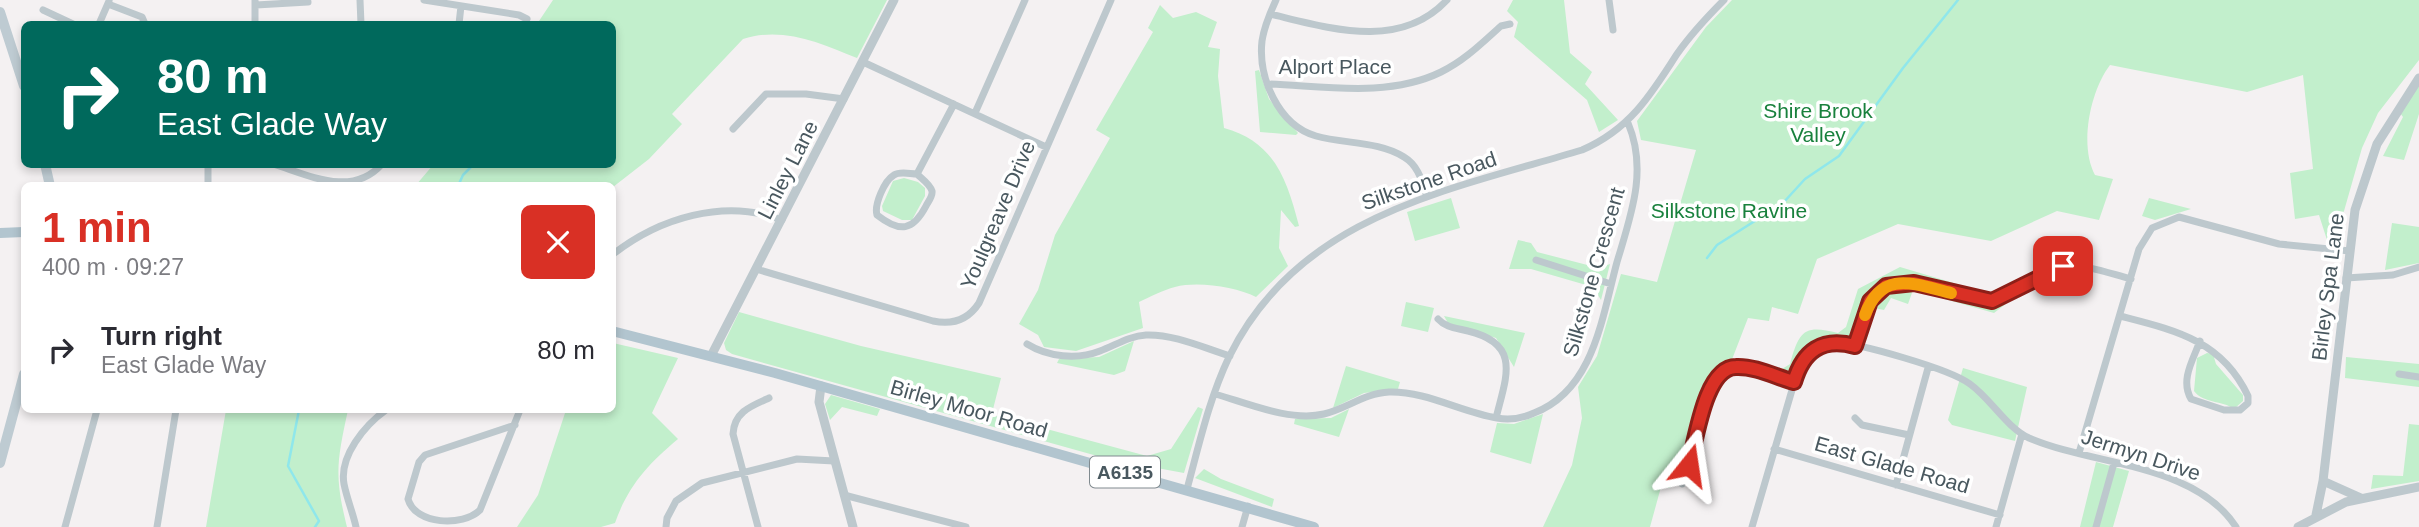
<!DOCTYPE html>
<html lang="en">
<head>
<meta charset="utf-8">
<style>
  :root { --surface:#fff; --page:#f2f2f3; --text:#2b2b33; --muted:#7c7c81; --accent:#d93025 }
  body { margin:0; font-family:Helvetica,sans-serif; background:var(--page); color:var(--text); height:100vh; display:flex; flex-direction:column; font-size:26px; white-space:nowrap }
  * { box-sizing:border-box; margin:0 }
  p { font-size:23px; color:var(--muted) }
  .icon { flex:none; width:38px; height:38px; fill:none; stroke:currentColor; stroke-width:2; stroke-linecap:round; stroke-linejoin:round }
  .map { position:relative; flex:1; overflow:hidden }
  .panel { position:absolute; left:21px; top:182px; width:595px; height:231px; display:flex; flex-direction:column; background:var(--surface); border-radius:10px; box-shadow:0 4px 10px #0003 }
  .panel>* { flex:none }
  .top-card { position:absolute; left:21px; top:21px; width:595px; height:147px; border-radius:10px; box-shadow:0 4px 10px #0003; background:#00695c; color:#fff; overflow:hidden }
  .pin { position:absolute; display:grid; place-items:center; width:60px; height:60px; color:#fff; margin:-30px; border-radius:14px; box-shadow:0 4px 10px #0006 }
  .me { position:absolute; width:77px; margin:-38px; rotate:15deg; stroke-linejoin:round; filter:drop-shadow(0 0 5px #0008) }
  .turn { display:flex; align-items:center; gap:24px; height:147px; padding:0 21px; font-size:32px }
  .turn .icon { width:91px; height:91px; stroke-width:2.5 }
  .turn b { display:block; font-size:49px; line-height:60px }
  .round { display:grid; place-items:center; flex:none; width:74px; height:74px; border-radius:10px; background:var(--page) }
  .head { display:flex; align-items:center; justify-content:space-between; height:119px; padding:0 21px }
  h1 { font-size:42px; font-weight:700; line-height:52px; color:var(--accent) }
  ul { padding:0; list-style:none }
  li { display:flex; align-items:center; gap:21px; height:98px; padding:0 21px }
  li div { flex:1 }
  li b { display:block; font-size:26px }
  li em { font-style:normal }
  .map>svg:first-child { display:block }
  .green { fill:#c2efcc }
  .lines { fill:none; stroke-linecap:round; stroke-linejoin:round }
  .stream { stroke:#8fe7eb; stroke-width:2.5 }
  .minor { stroke:#bdc8cd; stroke-width:7 }
  .tertiary { stroke:#bdc8cd; stroke-width:9 }
  .secondary { stroke:#becbd2; stroke-width:10 }
  .primary { stroke:#b2c5cf; stroke-width:10 }
  .route-casing { stroke:#8d1f18; stroke-width:18 }
  .route { stroke:#d93025; stroke-width:12 }
  .slow { stroke:#f59e0b; stroke-width:12 }
  .labels { text-anchor:middle; stroke-width:7; stroke-linejoin:round; paint-order:stroke }
  .shield { fill:#fff; stroke:#808a8f; stroke-width:2 }
  .shield-label { font-size:19px; font-weight:bold; fill:#49585f }
  .street-label { font-size:21px; fill:#49585f; stroke:#fff }
  .park-label { font-size:21px; fill:#19813d; stroke:#fff }
</style>
</head>
<body>
<div class="map">
<svg width="2419" height="527" viewBox="0 0 2419 527">
  <rect width="100%" height="100%" fill="#f4f1f2"/>
  <path class="green" d="M553,0H887L857,58C821,43 782,26 743,39L672,114L682,124L649,159L613,187L416,185L433,165L612,164V24H537Z
    M1513,0H1564L1570,53L1592,72L1585,84L1618,120L1599,132L1587,100L1514,37L1518,22L1507,11Z
    M1732,0H2419V60L2378,113L2362,148L2344,211L2327,240L2319,215L2295,219L2290,173L2313,169L2303,75L2247,92L2110,65C2090,91 2079,146 2095,175L2113,179L2099,220L2057,211L1991,241L1898,224L1817,259L1798,314L1772,307L1769,321L1748,318L1731,362L1710,376L1681,471L1675,475L1670,488L1661,487L1650,527H1543L1572,465L1582,418L1578,387L1597,356L1621,274L1657,282L1696,150L1641,140L1637,121L1706,27Z
    M1160,5L1173,18L1196,12L1217,22L1208,47L1220,49L1218,76L1224,128C1275,142 1287,180 1299,226L1295,227L1281,210L1279,248L1288,266L1256,297C1236,287 1198,281 1175,287C1163,290 1150,297 1139,302L1143,328L1076,351L1044,347L1038,335L1019,324L1038,290L1055,235L1110,138L1096,130L1153,32L1148,28Z
    M1259,70L1269,99L1298,133L1296,135L1260,132L1255,71Z
    M2419,85V114L2404,160L2383,156L2403,117L2400,113Z
    M904,178L918,182L925,188V196L912,220H902L883,211L882,206L893,181Z
    M1451,198L1460,228L1415,241L1407,212Z
    M2149,198L2191,209L2155,220L2142,216Z
    M2392,223L2419,227V263L2385,270Z
    M1518,240L1531,243L1537,252L1599,268L1610,264L1601,300L1593,287L1531,269H1509Z
    M1900,267L2011,300L1994,313L1913,290L1908,304L1891,298L1884,310L1864,306L1852,336L1824,339L1813,344L1803,352L1789,374L1777,372L1790,364C1799,331 1804,324 1838,333L1846,327L1858,289Z
    M1406,302L1434,308L1428,332L1401,326Z
    M739,312L861,346L1001,378L991,417L998,416L1147,456L1171,449L1198,407L1203,409L1184,473L1108,459L732,354L726,350L724,343Z
    M1444,316L1525,333L1514,367L1496,338L1448,323Z
    M1134,341L1125,371L1114,375L1057,363L1059,359L1099,357Z
    M613,343L678,358L652,413L678,439C648,464 628,486 615,523L601,527H517L538,495L566,410H612Z
    M2207,353L2213,354L2216,364L2243,395V401L2234,409C2222,400 2204,404 2194,391L2197,358Z
    M2346,357L2419,364V387L2345,378Z
    M1346,366L1400,382L1398,389L1364,393L1333,408Z
    M1963,368L2027,387L2015,441L1952,425L1948,420Z
    M831,395L880,409L877,416L842,407L830,420L825,404Z
    M1349,409L1339,437L1294,424L1295,419L1331,418Z
    M226,410H348C337,461 334,475 347,527H206Z
    M1543,414L1531,464L1490,452L1497,423L1514,424Z
    M2409,424L2419,425V481L2371,489L2373,475L2403,476Z
    M2096,462L2129,471L2113,527H2080Z
    M1204,469L1221,479L1274,499L1272,507L1195,478Z"/>
  <g class="lines">
    <path class="stream" d="M458,186L463,175L474,164
      M1707,258L1717,245L1783,203L1805,179L1839,156L1903,68L1958,0
      M299,410L288,466L319,521L315,527"/>
    <path class="minor" d="M360,0L361,24
      M424,0L519,15L527,19
      M1276,0C1270,13 1264,27 1262,41C1258,77 1278,125 1316,136C1344,144 1379,141 1404,157C1419,166 1422,182 1427,197
      M1609,0L1613,30
      M108,4L142,17L145,24
      M256,5L308,2
      M43,10L73,24
      M1270,14C1329,28 1400,51 1447,0
      M99,24L109,1
      M255,24V0
      M459,24L461,6
      M863,62L1046,147
      M1268,84C1324,86 1388,98 1441,72C1464,61 1482,43 1501,26L1510,24
      M975,113L1025,0
      M733,129L766,94H806L844,99
      M273,164C309,175 352,198 382,164
      M917,174C910,174 900,171 894,175C884,181 874,205 877,215C900,233 913,231 926,206C928,202 933,196 932,191C930,184 921,178 917,174L954,104
      M208,186V164
      M612,255C659,218 724,198 782,220
      M1536,260L1611,284
      M756,269L933,321C952,325 968,320 979,303L1111,0
      M2346,278L2393,275L2419,267
      M2120,316C2174,330 2222,340 2248,396V403L2240,410H2224L2191,399C2180,380 2193,360 2200,341
      M1438,319C1446,328 1457,328 1468,331C1522,344 1506,377 1496,418
      M1027,344C1048,357 1077,360 1100,351C1116,345 1129,336 1146,335C1174,334 1204,348 1230,356
      M1855,346C1860,326 1867,296 1887,286C1918,270 1958,304 1991,301C2003,299 2014,291 2025,285C2073,258 2080,265 2131,279
      M2399,374L2419,377
      M1215,394C1247,403 1290,422 1324,414C1346,409 1365,393 1389,392C1426,391 1461,412 1497,418C1509,420 1523,418 1534,413C1594,390 1602,317 1617,262C1631,215 1648,170 1628,123
      M1855,418L1862,425L1909,435
      M515,425L425,455L419,462L408,499C415,525 463,527 480,510L520,410
      M1774,449L2000,515
      M2079,453L2139,249L2152,228L2179,217L2279,244L2350,251
      M1682,484L1712,381C1720,371 1728,366 1741,367L1794,382
      M1896,485L1928,368
      M1187,489C1199,445 1209,399 1229,357C1298,216 1445,191 1582,150C1629,130 1651,95 1677,54C1691,34 1707,17 1724,0
      M844,495L966,527
      M65,527L97,410
      M157,527L176,410
      M356,527C353,513 347,499 344,484C339,456 365,425 386,410
      M666,527L667,518L676,501L702,483L797,459L834,461
      M758,527L733,434C734,412 751,406 769,398
      M1242,527L1248,506
      M1752,527L1799,366L1813,349L1833,342C1859,343 1950,369 1970,384C1991,399 2006,427 2029,438C2094,466 2195,463 2236,527
      M1996,527L2022,434
      M2096,527L2114,463"/>
    <path class="tertiary" d="M711,356L894,0
      M821,386L819,402L853,527
      M2323,481L2361,498
      M2316,515L2323,481L2355,210L2377,144L2419,78
      M2298,527L2346,502L2419,487"/>
    <path class="secondary" d="M0,12L24,86
      M45,164L50,186
      M0,463L24,374"/>
    <path class="primary" d="M0,233L24,232
      M612,331L775,373L1314,527"/>
  </g>
  <g class="lines">
    <defs>
      <path id="route" d="M1689,465C1696,440 1705,367 1736,367C1755,366 1776,377 1794,382C1803,351 1822,337 1855,346L1870,301L1886,286L1914,283L1992,301L2063,266"/>
    </defs>
    <use href="#route" class="route-casing"/>
    <use href="#route" class="route"/>
    <path class="slow" d="M1865,315C1882,269 1914,284 1951,293"/>
  </g>
  <g class="labels">
    <rect class="shield" x="1090" y="456.5" width="70" height="31" rx="5"/>
    <g class="shield-label">
      <text x="1125" y="479">A6135</text>
    </g>
    <g class="street-label">
      <text x="1335" y="74">Alport Place</text>
      <text transform="translate(788 170) rotate(-63)" y="7">Linley Lane</text>
      <text transform="translate(1429 181) rotate(-19)" y="7">Silkstone Road</text>
      <text transform="translate(998 215) rotate(-67)" y="7">Youlgreave Drive</text>
      <text transform="translate(1594 272) rotate(-74)" y="7">Silkstone Crescent</text>
      <text transform="translate(2328 287) rotate(-83)" y="7">Birley Spa Lane</text>
      <text transform="translate(969 409) rotate(16)" y="7">Birley Moor Road</text>
      <text transform="translate(2141 455) rotate(18)" y="7">Jermyn Drive</text>
      <text transform="translate(1892 465) rotate(16)" y="7">East Glade Road</text>
    </g>
    <g class="park-label">
      <text x="1818" y="118">Shire Brook<tspan x="1818" dy="24">Valley</tspan></text>
      <text x="1729" y="218">Silkstone Ravine</text>
    </g>
  </g>
</svg>
<div class="pin" style="left:2063px;top:266px;background:#d93025"><svg class="icon" aria-label="arrive" viewBox="0 0 24 24"><path d="M6 21V4h12l-3 4 3 4H6"/></svg></div>
<svg class="me" style="left:1689px;top:465px" viewBox="-20 -20 40 40"><path d="M0-17L14 15 0 8-14 15z" fill="#d93025" stroke="#fff" stroke-width="4"/></svg>
<div class="top-card">
<div class="turn"><svg class="icon" aria-label="right" viewBox="0 0 24 24"><path d="M7 20v-9h11M14 6l5 5-5 5"/></svg><div><b>80 m</b>East Glade Way</div></div>
</div>
<section class="panel">
<div class="head"><div><h1>1 min</h1><p>400 m · 09:27</p></div><a class="round" style="background:#d93025;color:#fff"><svg class="icon" aria-label="close" viewBox="0 0 24 24"><path d="M6 6l12 12M18 6L6 18"/></svg></a></div>
<ul>
<li><svg class="icon" aria-label="right" viewBox="0 0 24 24"><path d="M7 20v-9h11M14 6l5 5-5 5"/></svg><div><b>Turn right</b><p>East Glade Way</p></div><em>80 m</em></li>
</ul>
</section>
</div>
</body>
</html>
